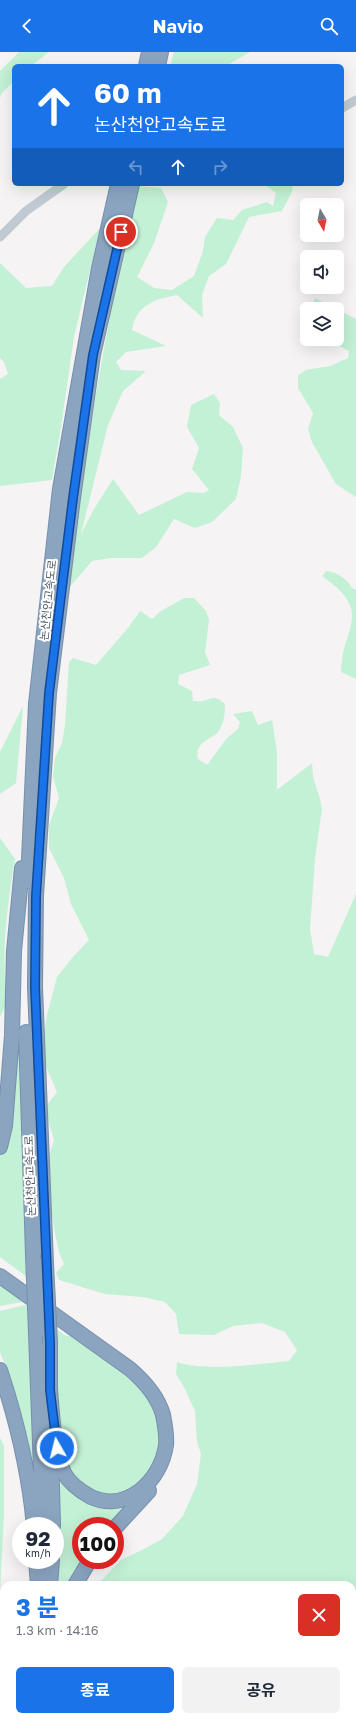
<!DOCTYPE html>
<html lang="ko">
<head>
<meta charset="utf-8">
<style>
  :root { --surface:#fff; --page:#f2f2f3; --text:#1f2937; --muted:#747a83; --accent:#1a73e8 }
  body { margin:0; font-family:"Golos Text","Noto Sans KR",sans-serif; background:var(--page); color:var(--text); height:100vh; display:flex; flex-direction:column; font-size:15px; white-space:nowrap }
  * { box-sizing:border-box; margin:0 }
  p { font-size:13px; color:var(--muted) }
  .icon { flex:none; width:22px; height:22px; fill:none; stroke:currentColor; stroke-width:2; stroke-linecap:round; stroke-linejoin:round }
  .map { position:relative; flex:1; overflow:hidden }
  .details { position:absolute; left:0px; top:1529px; width:356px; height:140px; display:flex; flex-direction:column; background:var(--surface); border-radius:12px 12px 0 0; box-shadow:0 4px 16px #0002 }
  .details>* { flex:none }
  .guide { position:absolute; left:12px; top:12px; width:332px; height:122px; border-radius:6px; box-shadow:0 4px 16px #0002; background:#1a73e8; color:#fff; overflow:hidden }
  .needle { width:26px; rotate:170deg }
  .fabs { position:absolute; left:300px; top:146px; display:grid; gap:8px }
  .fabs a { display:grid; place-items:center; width:44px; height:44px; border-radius:6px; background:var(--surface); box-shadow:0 4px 16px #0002; font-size:20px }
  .speed { position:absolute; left:12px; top:1465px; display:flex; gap:8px; font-size:20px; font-weight:700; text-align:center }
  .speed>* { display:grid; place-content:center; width:52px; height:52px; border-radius:50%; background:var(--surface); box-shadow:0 4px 16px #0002; line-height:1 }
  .speed small { font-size:10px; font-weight:400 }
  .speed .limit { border:6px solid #d22; background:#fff; color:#111 }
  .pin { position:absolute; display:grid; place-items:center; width:34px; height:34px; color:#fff; margin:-17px; border:2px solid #fff; border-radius:50%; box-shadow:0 1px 4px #0007 }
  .me { position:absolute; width:44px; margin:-22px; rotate:352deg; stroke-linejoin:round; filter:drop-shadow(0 0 3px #0008) }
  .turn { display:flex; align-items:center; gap:14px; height:84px; padding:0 16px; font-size:18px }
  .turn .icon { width:52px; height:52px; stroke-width:2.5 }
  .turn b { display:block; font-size:28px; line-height:34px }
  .lanes { display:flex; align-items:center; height:38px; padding:0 16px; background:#0003; justify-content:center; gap:20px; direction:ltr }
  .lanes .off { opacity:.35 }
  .round { display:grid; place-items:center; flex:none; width:42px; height:42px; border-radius:6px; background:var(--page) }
  .summary { display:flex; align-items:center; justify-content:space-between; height:68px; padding:0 16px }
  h1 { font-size:24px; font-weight:700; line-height:30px; color:var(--accent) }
  .cta { display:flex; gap:8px; margin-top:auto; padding:8px 16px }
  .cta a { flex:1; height:46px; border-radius:6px; background:var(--accent); color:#fff; font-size:16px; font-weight:700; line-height:46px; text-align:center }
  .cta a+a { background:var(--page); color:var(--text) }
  header { display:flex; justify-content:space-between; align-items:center; height:52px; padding:0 16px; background:var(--accent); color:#fff; font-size:18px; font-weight:700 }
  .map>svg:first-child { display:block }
  .green { fill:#c3f1d5 }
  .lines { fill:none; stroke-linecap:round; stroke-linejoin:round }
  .highway-casing { stroke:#7690ad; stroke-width:16 }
  .minor { stroke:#c1cad2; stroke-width:9 }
  .highway { stroke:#8ba5c1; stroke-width:14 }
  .highway-bridge-casing { stroke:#7690ad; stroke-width:16; stroke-linecap:butt }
  .highway-bridge { stroke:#8ba5c1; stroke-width:14 }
  .route-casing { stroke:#114b97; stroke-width:10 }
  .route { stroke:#1a73e8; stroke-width:7 }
  .labels { text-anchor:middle; stroke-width:4; stroke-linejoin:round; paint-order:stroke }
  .street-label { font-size:11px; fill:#4a5661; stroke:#fff }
</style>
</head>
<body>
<header><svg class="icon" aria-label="back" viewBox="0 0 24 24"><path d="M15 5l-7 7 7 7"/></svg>Navio<svg class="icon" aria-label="search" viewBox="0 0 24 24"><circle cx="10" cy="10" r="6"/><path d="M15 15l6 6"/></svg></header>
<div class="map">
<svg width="356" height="1669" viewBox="0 0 356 1669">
  <rect width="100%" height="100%" fill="#f5f3f3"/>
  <path class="green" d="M19,0H49L31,14H14V29L1,42L0,47V19Z
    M174,0H250L226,14H170Z
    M264,132H293L292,140L282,159L249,165L226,212L209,224L202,243L203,266L177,243C155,247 136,253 132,278L166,294L126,300L116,310L121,318L146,319L123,339L108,373L81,482L94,457L113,427L139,463L187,440L204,441L209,438L192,417L199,396L187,375L191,353L214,342L220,351L219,363L233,375L243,396L241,424L236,447L212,470L195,476L174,467L156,495L142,506H111L92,509L68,537C84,402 107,267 137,134L161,136L168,150L154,191L137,225L154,236L172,238L194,224L203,199L205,185L217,166L233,168L242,158L267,150L273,154L276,141Z
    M100,176L74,285L61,375L52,428L0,434V327L8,322L4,310L0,306V211L26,236L52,234L64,215Z
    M315,246L337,257H313L312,253Z
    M337,257L356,267V445L336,432L312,390L308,377L313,361L298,336V323L306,318L330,314L348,306L349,299L339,294L331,287H337Z
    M326,519C335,520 340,523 347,529C350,532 351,536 356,538V627L341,620C341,614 342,608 343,601C346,587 355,570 351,556C347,542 333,532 322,524Z
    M184,546H194L206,559L209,568L205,600L210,613L179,623L178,632L192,639L193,649C196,649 200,650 203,649C214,646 215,643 225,652C225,661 224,674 217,681C208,689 195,690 198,707L207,713L227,686L238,677L240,670L233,662L252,659L258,673L272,668L277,700V738L312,711L313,725L320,747L322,757L315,806L310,877L314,902L328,905L356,842V1669H41V1665H352V1533H97L121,1508L144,1497L162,1487L183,1464L197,1432L201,1401L197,1390L195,1359L185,1337L176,1322L177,1310C206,1320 258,1312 289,1309L297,1298L285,1280L262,1271L233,1274L214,1283L179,1282L176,1262L165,1250L143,1245L105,1242L59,1228L56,1221L64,1212L59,1200L55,1181L50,1151L47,1110L54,1088L48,1067V1052L57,1040L45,1012L43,988L47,963L57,925L72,906L89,888L71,852L64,826L49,796V773L59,746L53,724L55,706L62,691L65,673L69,610L73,606L96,613L128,576L140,559L152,567L161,559Z
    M23,654L16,731L0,742V700Z
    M0,786L15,807C8,848 3,887 5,929C6,944 9,952 0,964Z
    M18,917L27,1225L0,1205V1104L5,1090Z
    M0,1225L28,1249L0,1254Z
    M25,1253L29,1254L35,1437L9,1324L0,1300V1259Z
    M55,1276L66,1284L80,1283L107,1303L155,1350L162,1378L157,1407L143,1430L126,1439L116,1442L106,1443L93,1440L71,1424L60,1390Z
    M0,1386L4,1394V1462L0,1541Z
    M58,1418L67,1434L132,1449L112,1474H81V1508H85L69,1533H55L58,1458Z
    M0,1545L4,1553V1601L0,1604Z"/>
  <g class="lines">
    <defs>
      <path id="highway" d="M146,14L149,0
        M158,14L161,0
        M28,829L36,652L60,437L99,216L118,132
        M26,980L33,1203
        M0,1095L5,1074L12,983L14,899L22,816
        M46,1211L35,935L36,844L49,641L73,446L93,303L132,132
        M0,1224L130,1317C144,1329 158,1345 163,1363C165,1373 167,1384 166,1393C161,1429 127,1461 91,1445C80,1439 70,1432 64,1421C54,1400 52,1361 50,1337
        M36,1281L43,1474
        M50,1291V1346
        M0,1318C17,1369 29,1420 34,1474
        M51,1398L53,1474
        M115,1476L149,1439
        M36,1508L38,1533
        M50,1533L52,1508
        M75,1533L90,1508
        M28,1669L29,1665"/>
    </defs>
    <use href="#highway" class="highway-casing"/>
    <path class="minor" d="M342,56L356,48
      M0,185L26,159L64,132"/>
    <use href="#highway" class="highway"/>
    <defs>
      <path id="highway-bridge" d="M33,1203L36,1281
        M46,1211L50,1291"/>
    </defs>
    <use href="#highway-bridge" class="highway-bridge-casing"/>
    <use href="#highway-bridge" class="highway-bridge"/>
  </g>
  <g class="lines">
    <defs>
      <path id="route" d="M57,1396L50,1338V1291L35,935L36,844L49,641L73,446L93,303L121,180"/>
    </defs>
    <use href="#route" class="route-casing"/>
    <use href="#route" class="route"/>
  </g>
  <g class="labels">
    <g class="street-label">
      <text transform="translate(48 548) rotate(-84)" y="4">논산천안고속도로</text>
      <text transform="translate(30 1124) rotate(-92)" y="4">논산천안고속도로</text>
    </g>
  </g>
</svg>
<div class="fabs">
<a><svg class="needle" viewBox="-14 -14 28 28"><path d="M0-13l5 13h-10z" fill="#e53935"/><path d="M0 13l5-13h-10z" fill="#747a83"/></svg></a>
<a><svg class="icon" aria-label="sound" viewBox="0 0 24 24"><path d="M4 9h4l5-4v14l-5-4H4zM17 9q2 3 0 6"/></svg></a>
<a><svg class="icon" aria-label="layers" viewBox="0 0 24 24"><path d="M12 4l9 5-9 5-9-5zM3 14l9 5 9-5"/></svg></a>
</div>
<div class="speed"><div>92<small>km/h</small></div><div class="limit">100</div></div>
<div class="pin" style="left:121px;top:180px;background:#d93025"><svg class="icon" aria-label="arrive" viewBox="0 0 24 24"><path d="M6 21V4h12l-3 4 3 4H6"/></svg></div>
<svg class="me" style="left:57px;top:1396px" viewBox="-20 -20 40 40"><circle r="17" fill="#1a73e8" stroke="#fff" stroke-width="3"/><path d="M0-11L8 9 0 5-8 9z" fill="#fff"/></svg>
<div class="guide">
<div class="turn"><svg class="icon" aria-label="ahead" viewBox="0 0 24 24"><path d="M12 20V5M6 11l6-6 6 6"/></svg><div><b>60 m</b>논산천안고속도로</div></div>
<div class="lanes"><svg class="icon off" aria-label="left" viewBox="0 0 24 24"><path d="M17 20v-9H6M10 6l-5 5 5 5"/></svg><svg class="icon" aria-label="ahead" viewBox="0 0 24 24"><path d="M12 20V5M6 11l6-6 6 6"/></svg><svg class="icon off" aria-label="right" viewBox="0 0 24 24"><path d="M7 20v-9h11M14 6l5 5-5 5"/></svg></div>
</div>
<section class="details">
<div class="summary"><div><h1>3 분</h1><p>1.3 km · 14:16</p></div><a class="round" style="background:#d93025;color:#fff"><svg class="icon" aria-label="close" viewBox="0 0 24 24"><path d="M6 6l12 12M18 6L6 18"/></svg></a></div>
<div class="cta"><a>종료</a><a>공유</a></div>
</section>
</div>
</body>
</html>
